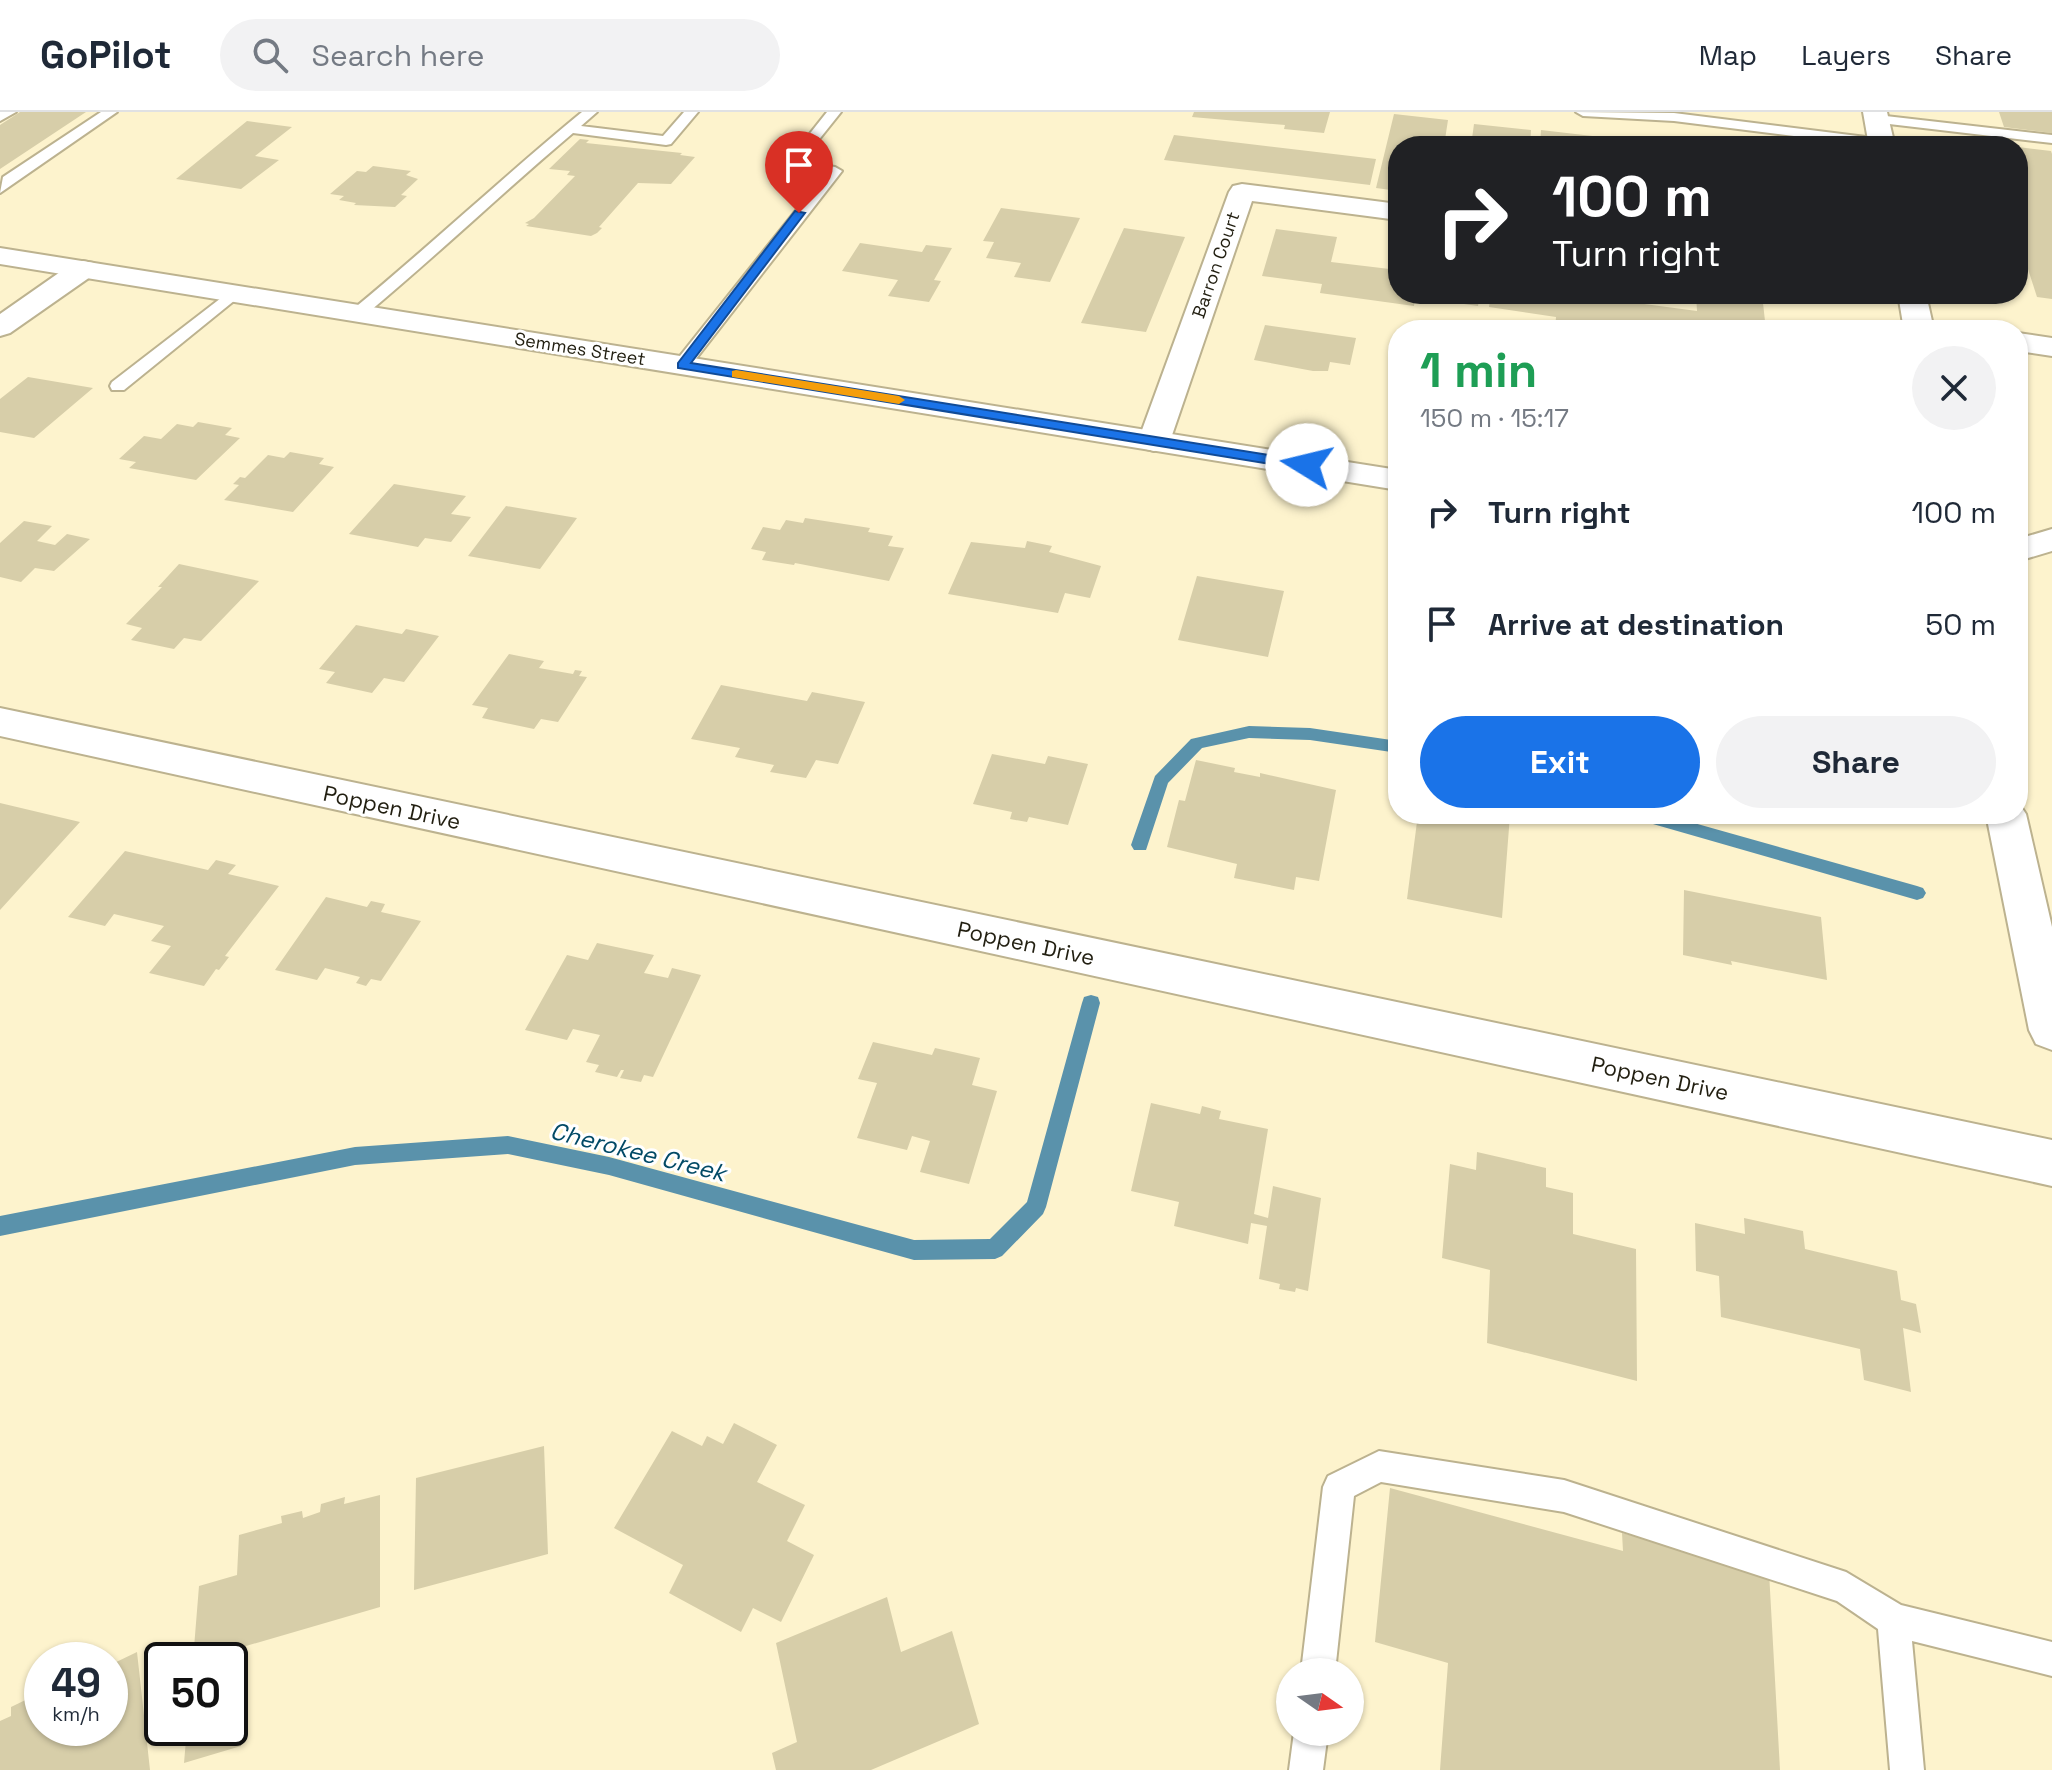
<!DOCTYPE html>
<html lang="en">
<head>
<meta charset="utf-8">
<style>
  :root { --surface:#fff; --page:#f2f2f3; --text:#1f2937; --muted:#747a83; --line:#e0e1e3; --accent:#1a73e8 }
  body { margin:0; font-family:"Space Grotesk",sans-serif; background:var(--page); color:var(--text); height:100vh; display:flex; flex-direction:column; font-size:30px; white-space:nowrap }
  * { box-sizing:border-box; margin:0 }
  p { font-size:26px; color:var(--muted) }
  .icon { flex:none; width:44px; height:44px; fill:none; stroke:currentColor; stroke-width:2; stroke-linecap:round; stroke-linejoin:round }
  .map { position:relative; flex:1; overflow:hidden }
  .panel { position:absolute; left:1388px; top:208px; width:640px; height:504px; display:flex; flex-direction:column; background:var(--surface); border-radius:32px; box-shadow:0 2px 6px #0004 }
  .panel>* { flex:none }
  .banner { position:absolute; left:1388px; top:24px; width:640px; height:168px; border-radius:32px; box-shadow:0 2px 6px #0004; background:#202124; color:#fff; overflow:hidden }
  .needle { width:52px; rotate:104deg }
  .tools { position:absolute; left:1276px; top:1546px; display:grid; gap:16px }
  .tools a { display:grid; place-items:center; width:88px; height:88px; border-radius:50%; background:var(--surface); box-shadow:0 2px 6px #0004; font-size:40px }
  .speed { position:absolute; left:24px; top:1530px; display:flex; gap:16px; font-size:40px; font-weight:700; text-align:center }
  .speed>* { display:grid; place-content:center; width:104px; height:104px; border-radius:50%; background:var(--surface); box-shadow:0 2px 6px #0004; line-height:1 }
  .speed small { font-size:20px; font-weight:400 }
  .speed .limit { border:4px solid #111; border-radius:12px; background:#fff; color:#111 }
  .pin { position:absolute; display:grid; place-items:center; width:68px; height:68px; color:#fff; margin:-82px -34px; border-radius:50% 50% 50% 0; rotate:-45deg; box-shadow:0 0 8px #0007 }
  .pin .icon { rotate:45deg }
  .me { position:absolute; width:88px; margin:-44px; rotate:279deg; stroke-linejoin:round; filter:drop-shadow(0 0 6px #0008) }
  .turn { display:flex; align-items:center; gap:28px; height:168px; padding:0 32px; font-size:36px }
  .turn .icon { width:104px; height:104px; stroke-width:2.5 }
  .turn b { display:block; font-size:56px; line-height:68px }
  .round { display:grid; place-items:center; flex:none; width:84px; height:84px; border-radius:42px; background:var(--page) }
  .head { display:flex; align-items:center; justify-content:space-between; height:136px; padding:0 32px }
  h1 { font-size:48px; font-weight:800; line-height:60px; color:#1e9e55 }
  .button { display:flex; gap:16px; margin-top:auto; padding:16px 32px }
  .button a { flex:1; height:92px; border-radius:48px; background:var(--accent); color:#fff; font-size:32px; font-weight:800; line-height:92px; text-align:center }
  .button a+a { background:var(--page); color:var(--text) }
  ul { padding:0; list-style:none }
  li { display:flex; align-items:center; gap:24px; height:112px; padding:0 32px }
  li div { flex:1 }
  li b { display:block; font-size:30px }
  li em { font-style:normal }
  header { display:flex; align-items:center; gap:48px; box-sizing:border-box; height:112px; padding:0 40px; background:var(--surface); border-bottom:2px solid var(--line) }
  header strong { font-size:38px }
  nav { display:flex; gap:44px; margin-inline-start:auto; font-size:28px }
  .search { width:560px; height:72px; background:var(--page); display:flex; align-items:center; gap:20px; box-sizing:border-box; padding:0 28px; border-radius:44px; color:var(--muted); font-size:30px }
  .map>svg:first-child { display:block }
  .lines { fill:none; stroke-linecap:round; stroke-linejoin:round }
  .stream { fill:#5a92ab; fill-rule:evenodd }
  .building { fill:#d7cea9 }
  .lane-casing { stroke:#bcb28f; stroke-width:4 }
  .street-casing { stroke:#bcb28f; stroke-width:4 }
  .secondary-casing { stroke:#bcb28f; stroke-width:4 }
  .lane { fill:#fff; fill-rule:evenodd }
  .street { fill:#fff; fill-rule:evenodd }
  .secondary { fill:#fff; fill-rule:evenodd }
  .route { fill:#1a73e8; stroke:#114b97; stroke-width:2 }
  .slow { fill:#f59e0b }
  .labels { text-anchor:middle; stroke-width:6; stroke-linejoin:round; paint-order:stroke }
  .far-street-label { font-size:18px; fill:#211e10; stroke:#fff }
  .street-label { font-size:22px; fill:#211e10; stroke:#fff }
  .water-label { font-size:24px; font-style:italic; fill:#024a66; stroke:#fff }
</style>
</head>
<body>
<header>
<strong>GoPilot</strong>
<div class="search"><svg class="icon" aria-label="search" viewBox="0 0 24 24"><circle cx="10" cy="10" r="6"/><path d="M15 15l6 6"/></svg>Search here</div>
<nav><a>Map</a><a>Layers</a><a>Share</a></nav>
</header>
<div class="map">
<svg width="2052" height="1658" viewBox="0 0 2052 1658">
  <rect width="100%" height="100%" fill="#fdf3cd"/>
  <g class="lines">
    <path class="stream" d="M1249,614L1310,616L1398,629V641L1310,628L1249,626L1202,636L1168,671L1146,738H1134L1131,733L1155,664L1191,627Z
      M1631,702H1662L1917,774L1923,776L1926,781L1923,786L1917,788L1639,708Z
      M1091,883L1098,885L1100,891L1046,1095L1043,1102L1002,1144L995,1147L914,1148L609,1063L508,1042L355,1053L0,1124V1104L355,1035L508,1024L609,1045L914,1128L990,1127L1027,1090L1082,891L1084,885Z"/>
  </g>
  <path class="building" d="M20,0H86L0,57V13Z
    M1194,0H1330L1324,21L1284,17L1285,13L1192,5Z
    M1999,0H2052V21L2004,15Z
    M1394,2L1448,8L1444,34H1398V79L1376,76Z
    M247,9L292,15L255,44L279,48L241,77L176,67Z
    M1474,12L1531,18L1530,34H1471Z
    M1541,18L1601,25L1600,34H1540Z
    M1174,23L1376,47L1370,73L1164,48Z
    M580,27L589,28L586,31L682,41L680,43L695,45L671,72L638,71L599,115L602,116L597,121L591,124L526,114L529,112L525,111L534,106L575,64L567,63L570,59L549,57Z
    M2018,35L2051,39L2052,42V187L2037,185L2018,126Z
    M373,54L411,59L406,63L418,67L401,83L407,84L395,95L354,93L356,91L339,88L344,84L330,82L357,59L366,60Z
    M1001,96L1080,106L1050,170L1014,165L1021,151L986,146L994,130L983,129Z
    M1124,116L1185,125L1146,220L1081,211Z
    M1276,117L1337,125L1331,150L1398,158V182H1480L1478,194L1415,185L1414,194L1320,181L1322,172L1262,164Z
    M860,131L922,140L926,133L952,136L934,168L941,169L929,190L888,184L898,168L842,159Z
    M1491,182H1569L1697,199L1696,182H1762L1766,218H1555L1556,205L1489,195Z
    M1265,213L1356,226L1350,253L1330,250L1328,259H1313L1254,248Z
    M28,265L93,276L34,326L0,320V287Z
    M198,310L232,316L225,323L240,326L196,368L129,356L136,350L119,347L144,324L161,327L177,312L193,315Z
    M290,340L324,346L319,352L334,355L293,400L224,388L239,373L233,372L240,365L245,366L268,343L284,346Z
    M394,372L466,384L451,402L471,405L451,430L425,426L418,435L349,422Z
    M506,394L577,406L540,457L468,444Z
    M805,406L870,416L868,420L893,424L888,434L904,436L889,469L795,451L794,453L762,448L766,440L751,437L763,415L780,418L786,408L803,411Z
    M24,409L52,414L37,429L55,433L67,422L90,427L54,459L35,456L21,470L0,465V431Z
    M1027,429L1052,434L1049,440L1101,454L1090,486L1065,481L1058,501L948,482L971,430L1025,436Z
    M179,452L259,469L201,529L184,526L174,537L131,528L142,516L126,512L162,475H158Z
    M1197,464L1284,479L1268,545L1178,528Z
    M356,513L402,522L406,517L439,524L404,570L384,566L372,581L326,571L335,560L319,557Z
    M509,542L544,549L539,556L573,562L575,558L582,559L579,564L587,565L558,610L541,607L534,617L482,606L488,596L472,593Z
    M721,573L807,589L812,580L865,590L838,652L816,648L806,666L770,660L774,653L735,645L740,636L691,627Z
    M992,642L1045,652L1048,644L1088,652L1068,713L1029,705L1027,710L1010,707L1012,700L973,692Z
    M1196,648L1235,656L1234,660L1260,665V661L1336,678L1319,769L1296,765L1294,778L1234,766L1237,752L1167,735L1179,688L1185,689Z
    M0,691L80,710L0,798Z
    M1418,702L1510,703L1502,806L1407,787Z
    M125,739L208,758L216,748L236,753L228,762L279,774L225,844L229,845L219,858L216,857L204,874L149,861L171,834L151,829L164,814L114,802L105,814L68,805Z
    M1684,778L1821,805L1827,868L1731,849L1732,853L1683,843Z
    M326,785L367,795L371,789L385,792L381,800L421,809L381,869L371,867L366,874L356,871L360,865L325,856L317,868L275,858Z
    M597,831L654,843L644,861L668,866L672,856L701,863L653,965L644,963L641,970L620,966L624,958H621L617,965L595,960L599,953L586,950L600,923L573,917L567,928L525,918L567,843L588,848Z
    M873,930L932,943L935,936L980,946L972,973L997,979L969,1072L920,1060L930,1029L912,1024L907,1038L857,1026L877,971L858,967Z
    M1151,991L1200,1002L1202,994L1221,999L1219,1007L1268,1017L1254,1102L1268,1106L1273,1074L1321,1086L1308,1179L1296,1176L1295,1180L1279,1177L1280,1172L1259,1167L1267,1114L1251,1111L1248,1132L1174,1114L1179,1090L1131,1079Z
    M1477,1040L1546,1056V1075L1573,1081V1122L1636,1137L1637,1269L1487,1231L1490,1158L1442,1146L1450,1052L1476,1058Z
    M1744,1106L1803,1119L1805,1137L1897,1159L1901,1188L1916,1192L1921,1221L1903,1216L1911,1280L1864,1268L1860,1237L1721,1205L1719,1164L1696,1159L1695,1111L1745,1122Z
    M734,1311L777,1333L757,1370L805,1393L787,1429L814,1443L781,1510L753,1496L741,1520L669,1481L683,1453L614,1416L672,1319L702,1334L707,1324L723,1332Z
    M544,1334L548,1442L414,1478L416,1366Z
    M1390,1376L1623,1439L1622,1421L1769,1460L1780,1658H1440L1448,1551L1375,1530Z
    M380,1383V1495L246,1534L241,1634L184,1651L187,1616H230V1548H193L199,1474L237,1463L239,1423L282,1411L281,1404L302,1399L303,1406L320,1400L321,1392L345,1385L344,1392Z
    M887,1485L901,1540L952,1519L979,1612L871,1658H776L772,1641L797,1630L776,1531Z
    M137,1540L150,1658H0V1609L11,1604V1595L42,1580V1616H110V1553Z"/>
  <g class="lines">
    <defs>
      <path id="lane" d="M0,0H16L0,9Z
        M101,0H117L0,81L3,65Z
        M582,0H597L581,14L663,24L684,0H698L671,32L666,33L573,21C502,81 435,145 364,204H352V198C431,133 504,64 582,0Z
        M827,0H841L801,50L835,55L842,59L688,257H676L674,253L676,249L825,62L792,57L785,53Z
        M1576,0L1674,1L1882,27L1889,31L1886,34H1873L1674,9L1583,4Z
        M1877,3L2052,23V31L1872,10L1870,7Z
        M234,176L240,178V184L124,278H112L110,274L112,270Z
        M1379,1339L1564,1368L1846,1460L1901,1493L2052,1530V1564L1912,1529L1924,1658H1890L1878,1517L1837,1489L1564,1400L1381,1370L1354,1384L1335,1560H1301L1323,1375L1328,1364Z
        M1294,1620H1328L1323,1658H1289Z"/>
      <path id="street" d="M1242,72L1398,92V108L1252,89L1170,329L1165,336L1154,339L1143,336L1138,329L1229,80L1233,74Z
        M83,149L93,151L97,157L93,163L10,221L0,224V202L73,151Z
        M0,596L2052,1028V1074L0,624Z"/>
      <path id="secondary" d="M1863,0H1887L1895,34H1869Z
        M0,136L1398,358V378L0,152Z
        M1898,182H1926L1934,218H1904Z
        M2018,221L2052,226V244L2018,239Z
        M2052,417V439L2018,449V427Z
        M2018,690L2026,702L2052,815V938L2036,932L2029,918L1986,702H2018Z"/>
    </defs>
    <use href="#lane" class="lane-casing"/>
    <use href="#street" class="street-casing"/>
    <use href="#secondary" class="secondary-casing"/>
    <use href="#lane" class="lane"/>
    <use href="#street" class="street"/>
    <use href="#secondary" class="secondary"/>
  </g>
  <path class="route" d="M795,99L805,101L691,251L1307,349L1313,353L1307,358L678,256V251Z"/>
  <path class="slow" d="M736,258L899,284L905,288L899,292L732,265V259Z"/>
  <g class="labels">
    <g class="far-street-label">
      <text transform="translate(1216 153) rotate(-71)" y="6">Barron Court</text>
      <text transform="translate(580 237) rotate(9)" y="6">Semmes Street</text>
    </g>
    <g class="street-label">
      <text transform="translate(392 695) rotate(12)" y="8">Poppen Drive</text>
      <text transform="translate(1026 831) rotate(12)" y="8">Poppen Drive</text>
      <text transform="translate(1660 966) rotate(12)" y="8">Poppen Drive</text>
    </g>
    <g class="water-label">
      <text transform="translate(638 1040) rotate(14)" y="8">Cherokee Creek</text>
    </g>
  </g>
</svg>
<div class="tools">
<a><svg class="needle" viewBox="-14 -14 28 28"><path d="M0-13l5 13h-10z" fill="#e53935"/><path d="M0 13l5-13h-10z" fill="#747a83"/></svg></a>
</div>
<div class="speed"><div>49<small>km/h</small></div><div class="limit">50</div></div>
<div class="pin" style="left:799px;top:101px;background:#d93025"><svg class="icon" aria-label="arrive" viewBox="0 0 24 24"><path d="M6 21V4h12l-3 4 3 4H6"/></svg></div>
<svg class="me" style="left:1307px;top:353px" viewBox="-20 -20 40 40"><circle r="19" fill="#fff"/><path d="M0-13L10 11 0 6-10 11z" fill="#1a73e8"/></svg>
<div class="banner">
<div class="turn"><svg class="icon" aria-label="right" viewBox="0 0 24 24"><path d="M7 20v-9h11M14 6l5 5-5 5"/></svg><div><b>100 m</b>Turn right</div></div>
</div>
<section class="panel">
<div class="head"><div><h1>1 min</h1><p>150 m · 15:17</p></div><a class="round"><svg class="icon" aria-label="close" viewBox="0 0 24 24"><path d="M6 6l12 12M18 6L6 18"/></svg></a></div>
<ul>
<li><svg class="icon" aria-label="right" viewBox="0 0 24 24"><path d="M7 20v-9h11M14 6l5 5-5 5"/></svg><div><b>Turn right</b></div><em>100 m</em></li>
<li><svg class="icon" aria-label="arrive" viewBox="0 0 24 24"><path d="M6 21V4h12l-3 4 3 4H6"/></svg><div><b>Arrive at destination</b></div><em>50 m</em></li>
</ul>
<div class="button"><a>Exit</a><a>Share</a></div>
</section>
</div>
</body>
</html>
